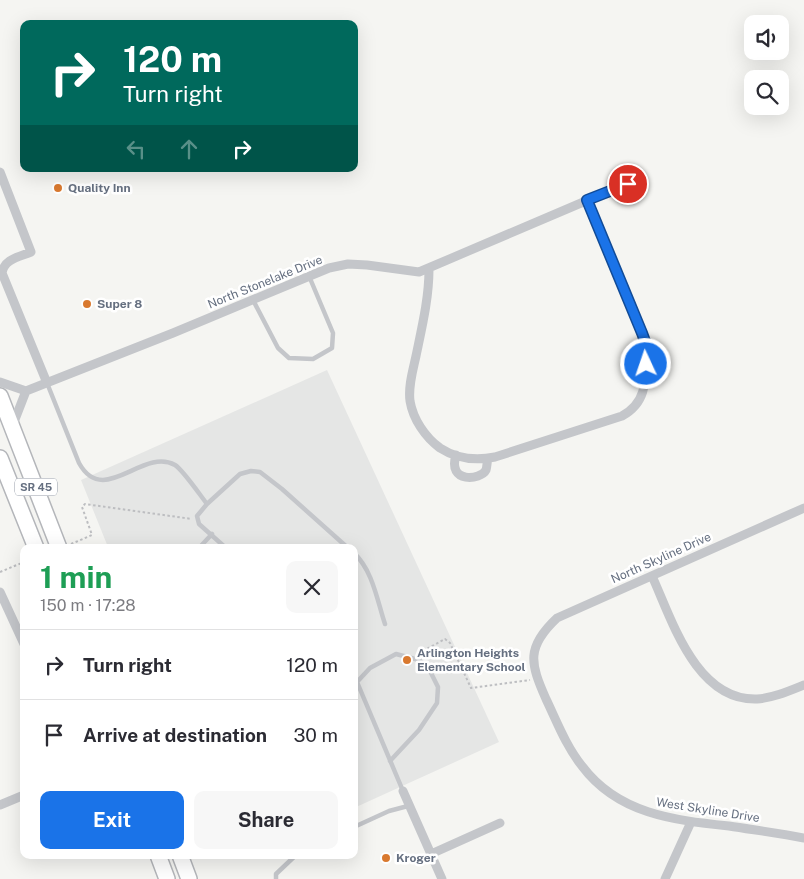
<!DOCTYPE html>
<html lang="en">
<head>
<meta charset="utf-8">
<style>
  :root { --surface:#fff; --page:#f7f7f7; --text:#2b2b33; --muted:#7c7c81; --line:#e1e1e2; --accent:#1a73e8 }
  body { margin:0; font-family:"Public Sans",sans-serif; background:var(--page); color:var(--text); height:100vh; display:flex; flex-direction:column; font-size:19px; white-space:nowrap }
  * { box-sizing:border-box; margin:0 }
  p { font-size:16px; color:var(--muted) }
  .icon { flex:none; width:28px; height:28px; fill:none; stroke:currentColor; stroke-width:2; stroke-linecap:round; stroke-linejoin:round }
  .map { position:relative; flex:1; overflow:hidden }
  .details { position:absolute; left:20px; top:544px; width:338px; height:315px; display:flex; flex-direction:column; background:var(--surface); border-radius:10px; box-shadow:0 5px 20px #0002 }
  .details>* { flex:none }
  .banner { position:absolute; left:20px; top:20px; width:338px; height:152px; border-radius:10px; box-shadow:0 5px 20px #0002; background:#00695c; color:#fff; overflow:hidden }
  .buttons { position:absolute; left:744px; top:15px; display:grid; gap:10px }
  .buttons a { display:grid; place-items:center; width:45px; height:45px; border-radius:10px; background:var(--surface); box-shadow:0 5px 20px #0002; font-size:25px }
  .pin { position:absolute; display:grid; place-items:center; width:42px; height:42px; color:#fff; margin:-21px; border:2px solid #fff; border-radius:50%; box-shadow:0 1px 5px #0007 }
  .me { position:absolute; width:55px; margin:-28px; rotate:357deg; stroke-linejoin:round; filter:drop-shadow(0 0 4px #0008) }
  .turn { display:flex; align-items:center; gap:18px; height:105px; padding:0 20px; font-size:22px }
  .turn .icon { width:65px; height:65px; stroke-width:2.5 }
  .turn b { display:block; font-size:35px; line-height:42px }
  .lanes { display:flex; align-items:center; height:48px; padding:0 20px; background:#0003; justify-content:center; gap:25px; direction:ltr }
  .lanes .off { opacity:.35 }
  .round { display:grid; place-items:center; flex:none; width:52px; height:52px; border-radius:10px; background:var(--page) }
  .overview { display:flex; align-items:center; justify-content:space-between; height:85px; padding:0 20px }
  h1 { font-size:30px; font-weight:700; line-height:38px; color:#1e9e55 }
  .button { display:flex; gap:10px; margin-top:auto; padding:10px 20px }
  .button a { flex:1; height:58px; border-radius:10px; background:var(--accent); color:#fff; font-size:20px; font-weight:700; line-height:58px; text-align:center }
  .button a+a { background:var(--page); color:var(--text) }
  ul { padding:0; list-style:none }
  li { display:flex; align-items:center; gap:15px; height:70px; padding:0 20px; border-top:1px solid var(--line) }
  li div { flex:1 }
  li b { display:block; font-size:19px }
  li em { font-style:normal }
  .map>svg:first-child { display:block }
  .built { fill:#e5e6e5 }
  .lines { fill:none; stroke-linecap:round; stroke-linejoin:round }
  .highway-casing { stroke:#b4b6ba; stroke-width:18 }
  .path { stroke:#bdbec1; stroke-width:2; stroke-dasharray:2.5 2.5; stroke-linecap:butt }
  .lane { stroke:#c4c6ca; stroke-width:4.5 }
  .street { stroke:#c4c6ca; stroke-width:9 }
  .highway { stroke:#fff; stroke-width:15 }
  .route-casing { stroke:#114b97; stroke-width:12 }
  .route { stroke:#1a73e8; stroke-width:9 }
  .poi-dot { fill:#d9792f; stroke:#fff; stroke-width:2 }
  .labels { text-anchor:middle; stroke-width:5; stroke-linejoin:round; paint-order:stroke }
  .shield { fill:#fff; stroke:#949ba7; stroke-width:1 }
  .shield-label { font-size:11px; font-weight:bold; fill:#667081 }
  .poi-label { font-size:12px; font-weight:bold; fill:#667081; stroke:#fff; text-anchor:start }
  .street-label { font-size:12px; fill:#667081; stroke:#fff }
</style>
</head>
<body>
<div class="map">
<svg width="804" height="879" viewBox="0 0 804 879">
  <rect width="100%" height="100%" fill="#f5f5f2"/>
  <path class="built" d="M327,370L499,742L354,808V548L108,547L81,480Z"/>
  <g class="lines">
    <defs>
      <path id="highway" d="M0,396L59,548
        M0,458L36,548
        M158,855L167,879
        M180,855L189,879"/>
    </defs>
    <use href="#highway" class="highway-casing"/>
    <path class="path" d="M71,544L92,535L82,507L85,504L192,519
      M0,572L24,562
      M423,651L445,639L450,643L471,688L530,680"/>
    <path class="lane" d="M253,300L278,348L289,358L313,359L332,348L333,333L309,276
      M47,383L79,463C104,508 142,447 175,465C183,470 200,495 207,504L240,474L251,471L260,472L282,489L348,548
      M207,504L197,516L199,524L226,548
      M199,548L212,534
      M354,553C373,571 377,600 385,624
      M354,680L357,682L354,684
      M390,761L419,730L437,703L438,687L429,669L419,660L396,654L370,668L357,682L403,791
      M354,827L389,811L408,806
      M276,879V874L296,855"/>
    <path class="street" d="M0,172L31,252C19,257 4,259 2,273L47,383
      M429,269C429,298 422,327 416,356C413,370 408,386 410,401C413,419 425,437 440,448C457,459 475,461 495,457L622,416C649,401 645,378 645,352C644,345 645,340 642,333L587,200
      M0,382L26,391L173,333L329,268L348,264L367,265L419,272L628,183
      M12,427L26,391
      M456,455C447,484 481,480 486,470C487,467 487,462 488,458
      M804,508L557,618C526,647 530,663 546,699C557,722 566,746 582,766C618,814 673,820 729,826C754,830 779,833 804,838
      M652,576C672,620 696,701 757,699C773,698 789,691 804,685
      M0,592L24,644
      M403,791L442,879
      M0,805L24,795
      M431,854L500,823
      M665,879L691,822"/>
    <use href="#highway" class="highway"/>
  </g>
  <g class="lines">
    <defs>
      <path id="route" d="M628,184L587,200L642,333L646,344V364"/>
    </defs>
    <use href="#route" class="route-casing"/>
    <use href="#route" class="route"/>
  </g>
  <g class="poi-dot">
    <circle cx="58" cy="188" r="5"/>
    <circle cx="87" cy="304" r="5"/>
    <circle cx="407" cy="660" r="5"/>
    <circle cx="386" cy="858" r="5"/>
  </g>
  <g class="labels">
    <rect class="shield" x="15" y="478.5" width="42" height="17" rx="4"/>
    <g class="shield-label">
      <text x="36" y="491">SR 45</text>
    </g>
    <g class="poi-label">
      <text x="68" y="192">Quality Inn</text>
      <text x="97" y="308">Super 8</text>
      <text x="417" y="657">Arlington Heights<tspan x="417" dy="14">Elementary School</tspan></text>
      <text x="396" y="862">Kroger</text>
    </g>
    <g class="street-label">
      <text transform="translate(265 282) rotate(-22)" y="4">North Stonelake Drive</text>
      <text transform="translate(661 558) rotate(-24)" y="4">North Skyline Drive</text>
      <text transform="translate(708 810) rotate(9)" y="4">West Skyline Drive</text>
    </g>
  </g>
</svg>
<div class="buttons">
<a><svg class="icon" aria-label="sound" viewBox="0 0 24 24"><path d="M4 9h4l5-4v14l-5-4H4zM17 9q2 3 0 6"/></svg></a>
<a><svg class="icon" aria-label="search" viewBox="0 0 24 24"><circle cx="10" cy="10" r="6"/><path d="M15 15l6 6"/></svg></a>
</div>
<div class="pin" style="left:628px;top:184px;background:#d93025"><svg class="icon" aria-label="arrive" viewBox="0 0 24 24"><path d="M6 21V4h12l-3 4 3 4H6"/></svg></div>
<svg class="me" style="left:646px;top:364px" viewBox="-20 -20 40 40"><circle r="17" fill="#1a73e8" stroke="#fff" stroke-width="3"/><path d="M0-11L8 9 0 5-8 9z" fill="#fff"/></svg>
<div class="banner">
<div class="turn"><svg class="icon" aria-label="right" viewBox="0 0 24 24"><path d="M7 20v-9h11M14 6l5 5-5 5"/></svg><div><b>120 m</b>Turn right</div></div>
<div class="lanes"><svg class="icon off" aria-label="left" viewBox="0 0 24 24"><path d="M17 20v-9H6M10 6l-5 5 5 5"/></svg><svg class="icon off" aria-label="ahead" viewBox="0 0 24 24"><path d="M12 20V5M6 11l6-6 6 6"/></svg><svg class="icon" aria-label="right" viewBox="0 0 24 24"><path d="M7 20v-9h11M14 6l5 5-5 5"/></svg></div>
</div>
<section class="details">
<div class="overview"><div><h1>1 min</h1><p>150 m · 17:28</p></div><a class="round"><svg class="icon" aria-label="close" viewBox="0 0 24 24"><path d="M6 6l12 12M18 6L6 18"/></svg></a></div>
<ul>
<li><svg class="icon" aria-label="right" viewBox="0 0 24 24"><path d="M7 20v-9h11M14 6l5 5-5 5"/></svg><div><b>Turn right</b></div><em>120 m</em></li>
<li><svg class="icon" aria-label="arrive" viewBox="0 0 24 24"><path d="M6 21V4h12l-3 4 3 4H6"/></svg><div><b>Arrive at destination</b></div><em>30 m</em></li>
</ul>
<div class="button"><a>Exit</a><a>Share</a></div>
</section>
</div>
</body>
</html>
